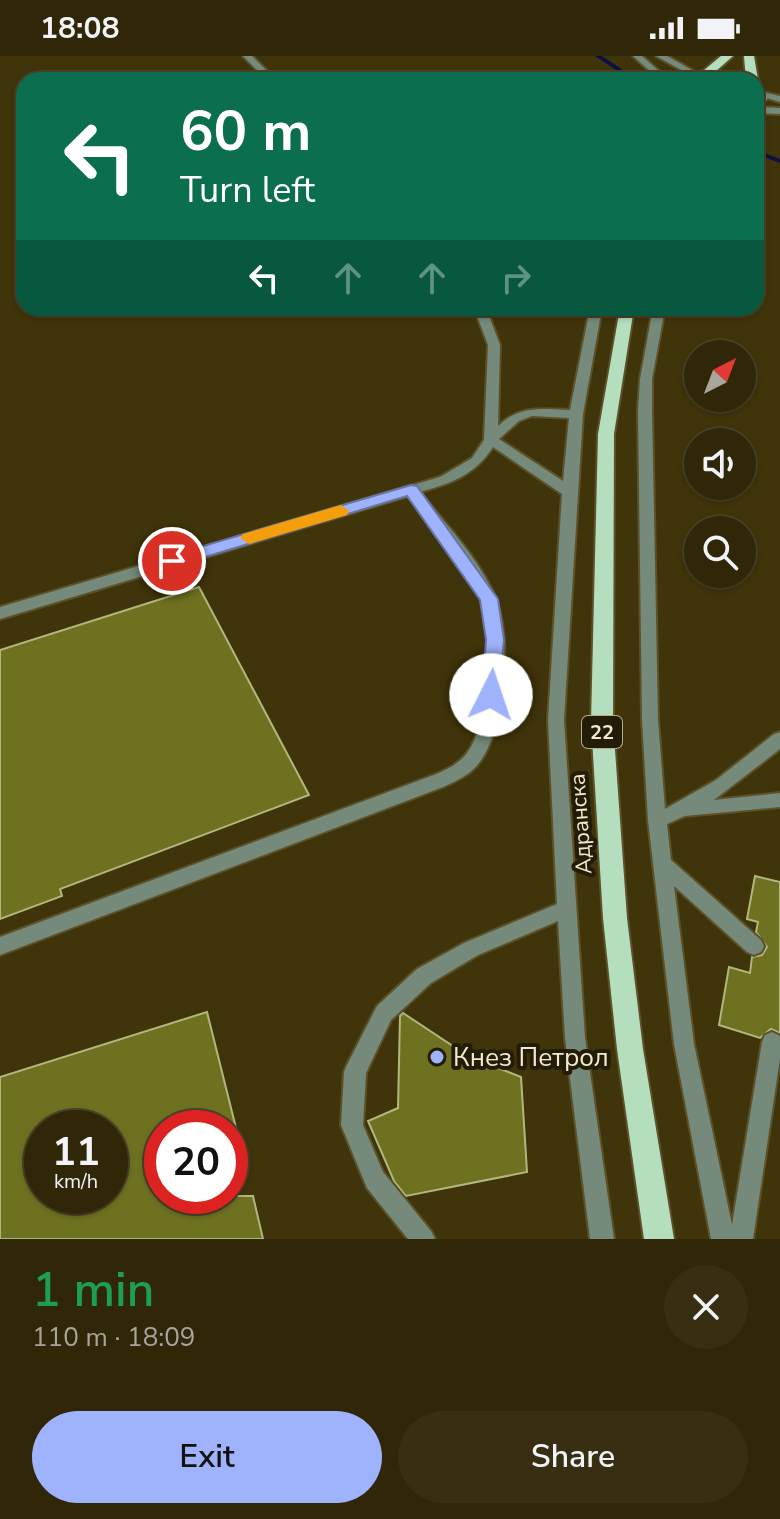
<!DOCTYPE html>
<html lang="en">
<head>
<meta charset="utf-8">
<style>
  :root { --surface:#302708; --page:#382f12; --text:#f1f3f6; --muted:#a8a59c; --line:#4b4429; --accent:#9fb3fd }
  body { margin:0; font-family:"Nunito Sans",sans-serif; background:var(--page); color:var(--text); height:100vh; display:flex; flex-direction:column; font-size:30px; white-space:nowrap }
  * { box-sizing:border-box; margin:0 }
  p { font-size:26px; color:var(--muted) }
  .icon { flex:none; width:44px; height:44px; fill:none; stroke:currentColor; stroke-width:2; stroke-linecap:round; stroke-linejoin:round }
  .map { position:relative; height:1183px; overflow:hidden }
  .details { display:flex; flex-direction:column; background:var(--surface); flex:1 }
  .details>* { flex:none }
  .guide { position:absolute; left:16px; top:16px; width:748px; height:244px; border-radius:24px; box-shadow:0 2px 6px #0004,0 0 0 2px var(--line); background:#0b6e4f; color:#fff; overflow:hidden }
  .needle { width:52px; rotate:42deg }
  .buttons { position:absolute; left:684px; top:284px; display:grid; gap:16px }
  .buttons a { display:grid; place-items:center; width:72px; height:72px; border-radius:50%; background:var(--surface); box-shadow:0 2px 6px #0004,0 0 0 2px var(--line); font-size:40px }
  .speed { position:absolute; left:24px; top:1054px; display:flex; gap:16px; font-size:40px; font-weight:700; text-align:center }
  .speed>* { display:grid; place-content:center; width:104px; height:104px; border-radius:50%; background:var(--surface); box-shadow:0 2px 6px #0004,0 0 0 2px var(--line); line-height:1 }
  .speed small { font-size:20px; font-weight:400 }
  .speed .limit { border:12px solid #d22; background:#fff; color:#111 }
  .pin { position:absolute; display:grid; place-items:center; width:68px; height:68px; color:#fff; margin:-34px; border:4px solid #fff; border-radius:50%; box-shadow:0 2px 8px #0007 }
  .me { position:absolute; width:88px; margin:-44px; rotate:4deg; stroke-linejoin:round; filter:drop-shadow(0 0 6px #0008) }
  .turn { display:flex; align-items:center; gap:28px; height:168px; padding:0 32px; font-size:36px }
  .turn .icon { width:104px; height:104px; stroke-width:2.5 }
  .turn b { display:block; font-size:56px; line-height:68px }
  .lanes { display:flex; align-items:center; height:76px; padding:0 32px; background:#0003; justify-content:center; gap:40px; direction:ltr }
  .lanes .off { opacity:.35 }
  .round { display:grid; place-items:center; flex:none; width:84px; height:84px; border-radius:42px; background:var(--page) }
  .headline { display:flex; align-items:center; justify-content:space-between; height:136px; padding:0 32px }
  h1 { font-size:48px; font-weight:600; line-height:60px; color:#1e9e55 }
  .primary-button { display:flex; gap:16px; margin-top:auto; padding:16px 32px }
  .primary-button a { flex:1; height:92px; border-radius:48px; background:var(--accent); color:#111; font-size:32px; font-weight:600; line-height:92px; text-align:center }
  .primary-button a+a { background:var(--page); color:var(--text) }
  .status { display:flex; justify-content:space-between; align-items:center; height:56px; padding:0 40px; background:var(--surface); direction:ltr }
  .status svg { height:22px; fill:currentColor }
  .map>svg:first-child { display:block }
  .lines { fill:none; stroke-linecap:round; stroke-linejoin:round }
  .stream { fill:#0d1048; fill-rule:evenodd }
  .building { fill:#6d7120; stroke:#b2b67f; stroke-width:2; fill-rule:evenodd }
  .service-casing { stroke:#5c5129; stroke-width:4 }
  .minor-casing { stroke:#5c5129; stroke-width:4 }
  .primary-casing { stroke:#5c5129; stroke-width:4 }
  .service { fill:#758a7a; fill-rule:evenodd }
  .minor { fill:#758a7a; fill-rule:evenodd }
  .primary { fill:#b4debd; fill-rule:evenodd }
  .route { fill:#9fb3fd; stroke:#6774a4; stroke-width:2 }
  .slow { fill:#f59e0b }
  .poi-dot { fill:#9fb3fd; stroke:#231c06; stroke-width:3 }
  .labels { text-anchor:middle; stroke-width:8; stroke-linejoin:round; paint-order:stroke }
  .shield { fill:#231c06; stroke:#b4ac92; stroke-width:2 }
  .shield-label { font-size:20px; font-weight:bold; fill:#f2e9ce }
  .street-label { font-size:22px; fill:#f2e9ce; stroke:#231c06 }
  .near-poi-label { font-size:26px; fill:#f2e9ce; stroke:#231c06; text-anchor:start }
</style>
</head>
<body>
<div class="status"><b>18:08</b><svg viewBox="0 0 49 12"><path d="M0 12V9h3v3zM5 12V6h3v6zM10 12V3h3v9zM15 12V0h3v12zM26 1h20v11H26zM47 4h2v5h-2z"/></svg></div>
<div class="map">
<svg width="780" height="1183" viewBox="0 0 780 1183">
  <rect width="100%" height="100%" fill="#40340a"/>
  <g class="lines">
    <path class="stream" d="M595,0H602L638,24H631Z
      M756,83L759,85L761,96L780,103V107L756,98Z"/>
  </g>
  <path class="building" d="M199,531L309,739L60,833L62,840L0,863V594Z
    M755,820L780,826V977L771,973L760,982L719,969L729,911L750,917L752,901L762,899L767,891L756,876L758,866L747,863Z
    M207,956L236,1072H162V1140H253L263,1183H0V1021ZM42,1072H110V1140H42Z
    M403,957L486,1012L493,1010L521,1021L527,1116L406,1140L394,1125L368,1065L398,1052L400,960Z"/>
  <g class="lines">
    <defs>
      <path id="service" d="M243,0H252L276,24H267Z
        M474,252H486L500,289L498,370C520,349 542,353 570,354L590,252H602L583,358L564,664L585,982L614,1183H590L565,982L558,865L478,899L431,927L391,964L366,1017L363,1069L383,1116L431,1175L435,1183H408L367,1132L341,1069L344,1016L347,1009L377,950L417,913L464,887L557,848L548,664L562,438L493,391C474,420 451,427 420,436C446,469 479,502 495,541C512,582 506,672 479,707C470,719 456,725 443,731L0,899V881L431,720C444,715 458,709 467,697C491,665 495,570 477,535C460,500 431,471 408,440L0,563V551L440,421L472,402L484,384L488,289ZM532,360L569,362L563,425L499,383L519,365Z
        M653,252H665L652,323V354L658,664L665,753L716,724L774,678L780,676V693L714,744L780,737V751L685,760L667,768L671,804L761,884L764,890L761,896L754,899L747,896L674,830L694,988L732,1169L762,986L765,979L772,976L780,980V1002L753,1183H711L674,988L648,764L642,664L638,354L640,323Z"/>
      <path id="minor" d="M633,0H642L669,24H660Z
        M656,0H667L699,18L692,20Z
        M757,35L780,40V46L757,39Z
        M756,51L780,52V58L756,57Z"/>
      <path id="primary" d="M721,0H733L715,16L746,24L706,21L666,24L703,15Z
        M744,0H754L758,24L756,26L746,24Z
        M756,30L760,31L767,43L756,53Z
        M620,252H634L614,378L613,666L627,862L643,993L674,1183H644L617,993L603,862L591,666L598,378Z"/>
    </defs>
    <use href="#service" class="service-casing"/>
    <use href="#minor" class="minor-casing"/>
    <use href="#primary" class="primary-casing"/>
    <use href="#service" class="service"/>
    <use href="#minor" class="minor"/>
    <use href="#primary" class="primary"/>
  </g>
  <path class="route" d="M411,429L417,430L498,543L504,584L498,644L491,646L482,639L486,584L480,544L407,440L172,511L164,505L166,501Z"/>
  <path class="slow" d="M341,449L349,455L347,459L249,488L240,482L243,478Z"/>
  <circle class="poi-dot" cx="437" cy="1001" r="8"/>
  <g class="labels">
    <rect class="shield" x="582" y="660" width="40" height="32" rx="6"/>
    <g class="shield-label">
      <text x="602" y="683">22</text>
    </g>
    <g class="street-label">
      <text transform="translate(580 768) rotate(-94)" y="8">Адранска</text>
    </g>
    <g class="near-poi-label">
      <text x="453" y="1010">Кнез Петрол</text>
    </g>
  </g>
</svg>
<div class="buttons">
<a><svg class="needle" viewBox="-14 -14 28 28"><path d="M0-13l5 13h-10z" fill="#e53935"/><path d="M0 13l5-13h-10z" fill="#a8a59c"/></svg></a>
<a><svg class="icon" aria-label="sound" viewBox="0 0 24 24"><path d="M4 9h4l5-4v14l-5-4H4zM17 9q2 3 0 6"/></svg></a>
<a><svg class="icon" aria-label="search" viewBox="0 0 24 24"><circle cx="10" cy="10" r="6"/><path d="M15 15l6 6"/></svg></a>
</div>
<div class="speed"><div>11<small>km/h</small></div><div class="limit">20</div></div>
<div class="pin" style="left:172px;top:505px;background:#d93025"><svg class="icon" aria-label="arrive" viewBox="0 0 24 24"><path d="M6 21V4h12l-3 4 3 4H6"/></svg></div>
<svg class="me" style="left:491px;top:639px" viewBox="-20 -20 40 40"><circle r="19" fill="#fff"/><path d="M0-13L10 11 0 6-10 11z" fill="#9fb3fd"/></svg>
<div class="guide">
<div class="turn"><svg class="icon" aria-label="left" viewBox="0 0 24 24"><path d="M17 20v-9H6M10 6l-5 5 5 5"/></svg><div><b>60 m</b>Turn left</div></div>
<div class="lanes"><svg class="icon" aria-label="left" viewBox="0 0 24 24"><path d="M17 20v-9H6M10 6l-5 5 5 5"/></svg><svg class="icon off" aria-label="ahead" viewBox="0 0 24 24"><path d="M12 20V5M6 11l6-6 6 6"/></svg><svg class="icon off" aria-label="ahead" viewBox="0 0 24 24"><path d="M12 20V5M6 11l6-6 6 6"/></svg><svg class="icon off" aria-label="right" viewBox="0 0 24 24"><path d="M7 20v-9h11M14 6l5 5-5 5"/></svg></div>
</div>
</div>
<section class="details">
<div class="headline"><div><h1>1 min</h1><p>110 m · 18:09</p></div><a class="round"><svg class="icon" aria-label="close" viewBox="0 0 24 24"><path d="M6 6l12 12M18 6L6 18"/></svg></a></div>
<div class="primary-button"><a>Exit</a><a>Share</a></div>
</section>
</body>
</html>
